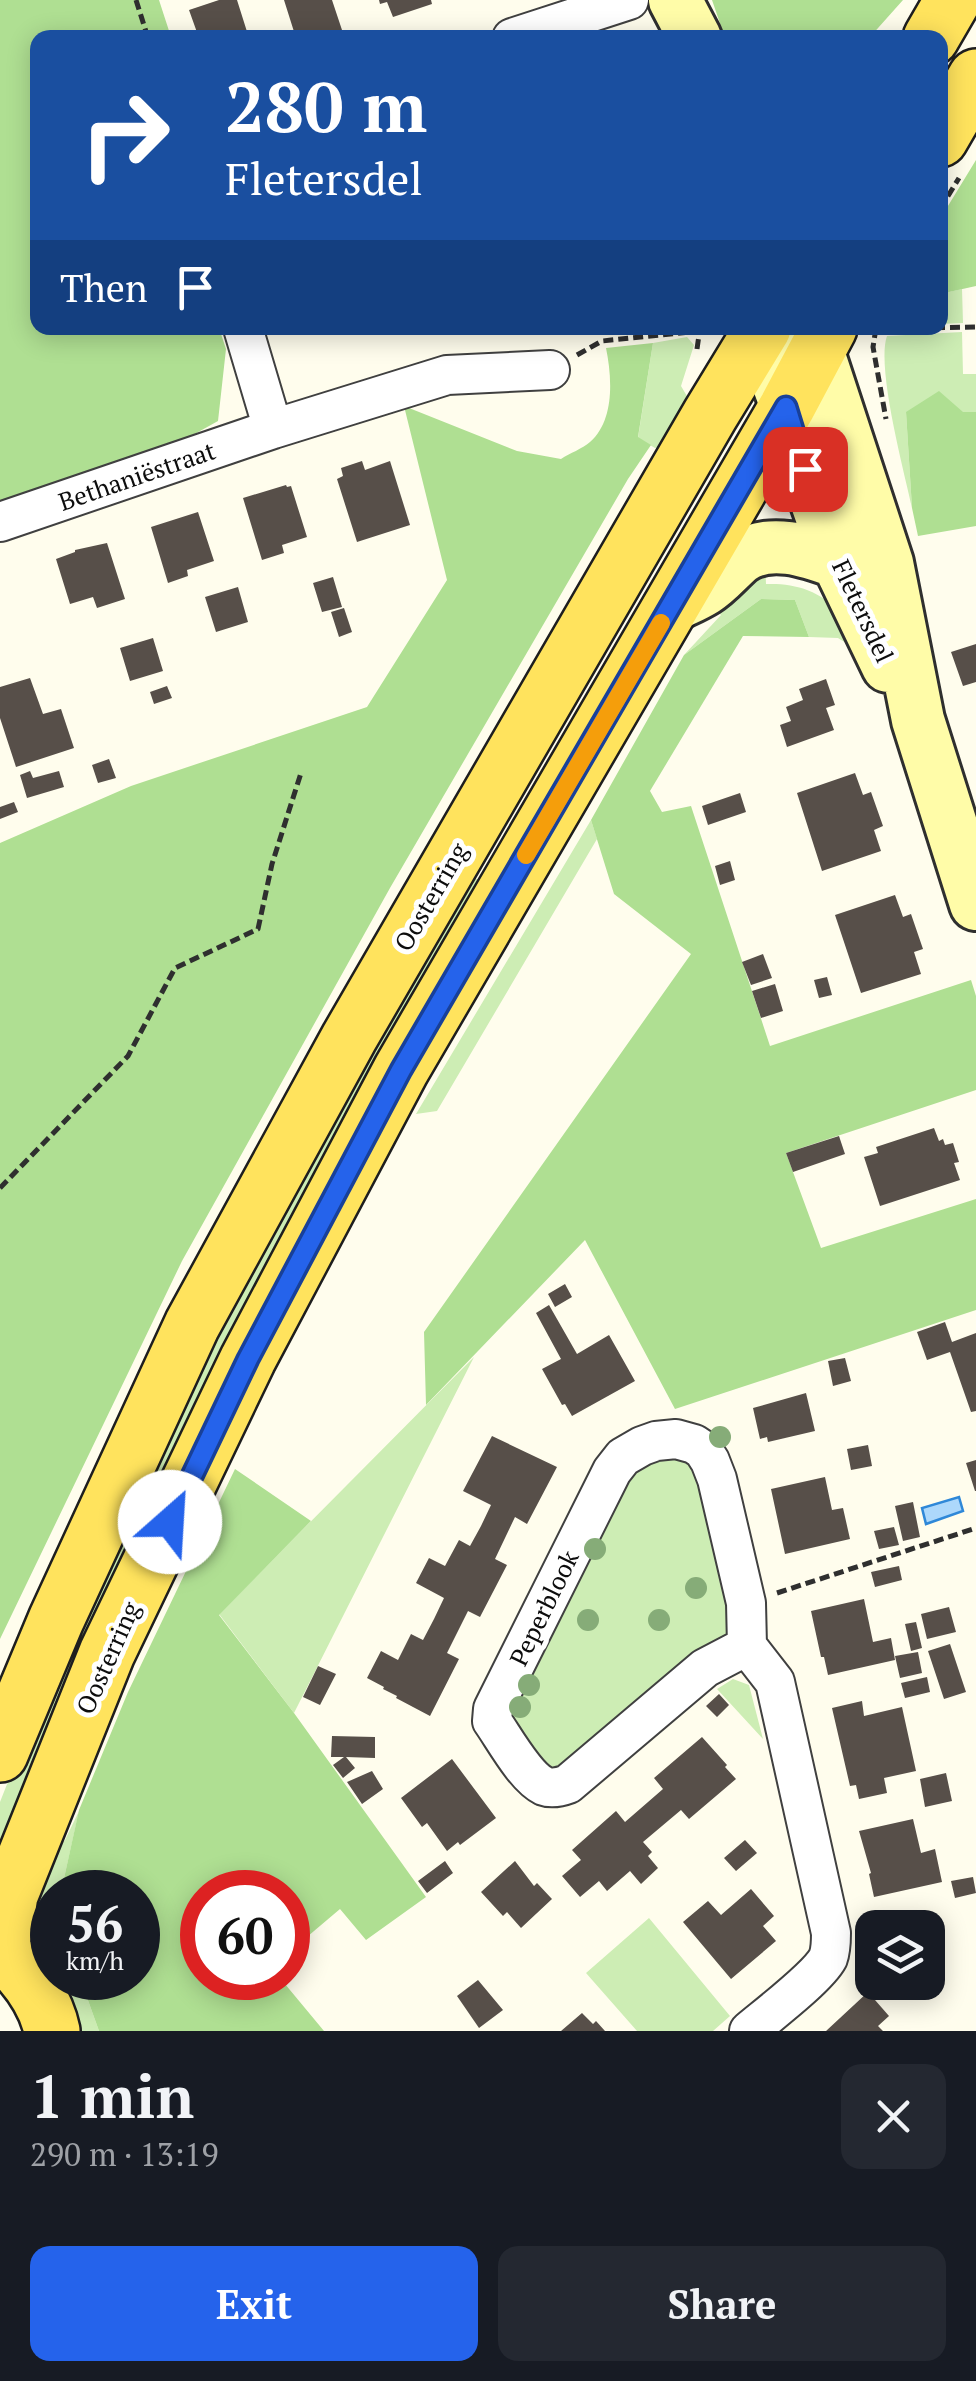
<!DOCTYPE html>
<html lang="en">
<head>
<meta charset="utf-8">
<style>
  :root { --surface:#171b24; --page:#242831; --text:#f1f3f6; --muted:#9ea1a6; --accent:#2563eb }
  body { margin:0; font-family:"PT Serif",serif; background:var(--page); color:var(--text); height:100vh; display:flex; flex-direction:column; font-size:38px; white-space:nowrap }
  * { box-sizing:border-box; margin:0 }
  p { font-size:32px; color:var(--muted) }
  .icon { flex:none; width:55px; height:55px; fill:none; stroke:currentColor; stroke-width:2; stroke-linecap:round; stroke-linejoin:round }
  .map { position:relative; height:2031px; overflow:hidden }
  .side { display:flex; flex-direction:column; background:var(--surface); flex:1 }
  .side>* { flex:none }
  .guide { position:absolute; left:30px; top:30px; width:918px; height:305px; border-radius:20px; box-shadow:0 5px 25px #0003; background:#1a4fa0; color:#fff; overflow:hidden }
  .fabs { position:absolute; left:855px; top:1910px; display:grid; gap:20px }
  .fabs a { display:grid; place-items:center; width:90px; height:90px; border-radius:20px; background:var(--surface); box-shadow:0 5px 25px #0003; font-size:50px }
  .speed { position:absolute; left:30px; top:1870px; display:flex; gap:20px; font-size:50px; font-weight:700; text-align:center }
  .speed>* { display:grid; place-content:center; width:130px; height:130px; border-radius:50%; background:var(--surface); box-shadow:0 5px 25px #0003; line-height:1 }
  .speed small { font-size:25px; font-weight:400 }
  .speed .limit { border:15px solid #d22; background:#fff; color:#111 }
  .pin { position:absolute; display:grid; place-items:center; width:85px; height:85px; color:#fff; margin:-42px; border-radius:20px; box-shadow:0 5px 15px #0006 }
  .me { position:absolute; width:110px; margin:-55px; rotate:26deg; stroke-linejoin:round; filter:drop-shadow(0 0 8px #0008) }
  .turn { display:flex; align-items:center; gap:35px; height:210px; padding:0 30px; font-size:45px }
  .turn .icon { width:130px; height:130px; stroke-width:2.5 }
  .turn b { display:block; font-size:70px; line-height:85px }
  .then { display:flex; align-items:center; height:95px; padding:0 30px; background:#0003; gap:20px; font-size:38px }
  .round { display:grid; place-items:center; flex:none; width:105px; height:105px; border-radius:20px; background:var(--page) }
  .summary { display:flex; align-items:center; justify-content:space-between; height:170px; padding:0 30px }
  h1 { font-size:60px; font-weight:700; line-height:75px }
  .cta { display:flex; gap:20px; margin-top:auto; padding:20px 30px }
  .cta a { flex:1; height:115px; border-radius:20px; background:var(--accent); color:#fff; font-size:40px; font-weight:700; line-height:115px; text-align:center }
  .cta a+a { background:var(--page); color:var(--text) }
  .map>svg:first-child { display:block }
  .green { fill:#cdedb4 }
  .forest { fill:#afdf92 }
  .water { fill:#add8fb; stroke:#2f88d8; stroke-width:2.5 }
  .building { fill:#574f49 }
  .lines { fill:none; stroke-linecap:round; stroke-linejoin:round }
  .street-casing { stroke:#404040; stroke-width:42 }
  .secondary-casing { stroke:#2f2f2f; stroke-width:58 }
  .primary-casing { stroke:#1e1e1e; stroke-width:60 }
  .path { stroke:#2f2f2f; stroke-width:5; stroke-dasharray:10 5; stroke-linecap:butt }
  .street { stroke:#fff; stroke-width:38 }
  .secondary { stroke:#fffca8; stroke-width:52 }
  .primary { stroke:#ffe35d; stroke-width:55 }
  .tree { fill:#86ac78 }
  .route-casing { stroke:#184099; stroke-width:25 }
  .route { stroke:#2563eb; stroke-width:18 }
  .slow { stroke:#f59e0b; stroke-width:18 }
  .labels { text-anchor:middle; stroke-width:10; stroke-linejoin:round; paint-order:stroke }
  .street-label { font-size:25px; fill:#0d0d0d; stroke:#fff }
</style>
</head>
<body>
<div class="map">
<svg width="976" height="2031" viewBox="0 0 976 2031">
  <rect width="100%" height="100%" fill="#fffded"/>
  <path class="green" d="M962,289L963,323L940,324V294Z
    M962,332L963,374H976V412H906L912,508C904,471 876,367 887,336Z
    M687,337L694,345L681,386L694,408L673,443L655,448L638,438L653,343Z
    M765,561L766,584C794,583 820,590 840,613C848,622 852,639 857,650L838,638L809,637L795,600L761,599L684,655L721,615L707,600Z
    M591,820L597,839L437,1111L416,1114Z
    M465,873L488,885L0,1871V1802L45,1688L144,1467Z
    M474,1357L294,1713L219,1614Z
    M693,1456L735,1625L725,1637L563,1770L546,1767L506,1723L634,1459Z
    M733,1679L749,1685L763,1739L717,1689Z
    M79,1811L61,1892H52V1972L39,1952L33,1935L32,1913L47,1863L65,1840Z
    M649,1918L730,2016L713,2031H637L586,1973Z
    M56,1978H80L99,2031H78Z"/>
  <path class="forest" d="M0,0H159L171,37L38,38V328H219L226,349L218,421L191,436L0,501Z
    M712,0H903L870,37L725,38Z
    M976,160V286L940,294V219Z
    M653,343L638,437L651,445L628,479L390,888L182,1261L0,1639V843L131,786L367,707L447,580L404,406L517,451L561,459C570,453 582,449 590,442C615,420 612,377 606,348Z
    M939,391L963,412H976V526L918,536L912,508L906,412Z
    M761,599L795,600L809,637L743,636L650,791L662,812L691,806L770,1046L971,980L976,996V1090L786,1153L821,1248L976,1199V1310L675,1409L585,1240L426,1405L424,1332L691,954L614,894L591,820L684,655Z
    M235,1469L311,1521L219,1615L294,1713L426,1897L366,1940L340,1909L288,1953V1892H202V1978H280L324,2031H99L80,1978H138V1892H61L79,1810L128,1692Z"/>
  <path class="water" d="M959,1497L963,1511L926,1524L922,1508Z"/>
  <path class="building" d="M219,0H237L249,38H199L189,10Z
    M284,0H332L343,33L328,38L325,30L296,38Z
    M379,0H431L432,4L393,17L387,2L380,4Z
    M362,461L365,470L390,461L410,525L357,542L337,479L343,476L341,468Z
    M286,485L287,487L291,486L307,537L282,545L284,553L262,560L243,498Z
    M198,512L214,561L187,570L188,576L168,583L151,527Z
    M107,543L125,599L97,608L93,597L70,604L56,559L75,552V550Z
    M333,577L342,607L322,612L313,583Z
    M238,587L248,622L216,632L205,597Z
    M344,608L352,632L339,637L331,612Z
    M153,638L163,671L130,681L120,648Z
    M976,644V682L963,686L951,652Z
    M30,678L43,714L61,709L74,748L16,767L0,718V687Z
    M826,679L835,705L826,708L834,730L787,747L780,725L791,721L786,707L803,700L799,689Z
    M167,686L172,698L154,704L150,692Z
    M109,759L116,778L98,783L92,765Z
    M30,771L33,778L59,771L64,787L27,798L20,775Z
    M855,773L863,795L871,792L883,826L874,830L881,851L822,871L797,793Z
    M740,793L746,812L708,825L702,806Z
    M14,802L18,812L0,819V807Z
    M730,861L735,880L720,885L715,866Z
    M895,895L903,917L911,914L923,949L914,952L921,974L861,993L835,915Z
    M763,954L772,978L751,985L742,962Z
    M827,977L832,995L819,998L814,980Z
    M775,984L783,1011L761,1018L752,991Z
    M934,1128L939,1141L943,1139L945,1145L953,1143L959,1162L954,1163L960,1180L880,1206L864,1157L878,1153L876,1147Z
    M839,1136L845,1154L793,1172L786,1153Z
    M565,1284L572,1297L555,1307L548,1294Z
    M549,1305L577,1354L609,1335L635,1381L572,1416L565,1404L562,1405L542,1369L561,1359L536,1313Z
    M945,1322L952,1342L976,1333V1411L971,1412L950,1352L927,1360L917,1332Z
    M845,1358L851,1381L833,1386L828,1361Z
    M806,1393L815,1431L768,1442L767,1437L760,1439L753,1408Z
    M492,1436L557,1467L527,1524L515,1517L495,1559L507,1565L480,1617L468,1611L447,1653L459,1659L430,1716L396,1698L397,1696L383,1689L384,1687L367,1678L381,1651L398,1660L411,1634L423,1640L434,1619L444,1598L416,1583L429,1558L445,1566L459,1540L470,1546L481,1526L491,1505L463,1491Z
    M868,1445L872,1466L851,1470L847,1449Z
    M976,1460V1491H975L966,1463Z
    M825,1477L832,1510L843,1508L850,1539L785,1554L771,1489Z
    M913,1502L920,1537L903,1541L895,1506Z
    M894,1527L899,1545L879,1549L874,1531Z
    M899,1566L902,1580L875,1587L871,1572Z
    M864,1599L873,1642L891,1638L895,1660L828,1675L824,1657H821L811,1611Z
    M949,1607L956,1632L927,1639L921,1614Z
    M916,1622L922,1648L911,1651L905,1624Z
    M950,1644L966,1692L944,1699L928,1651Z
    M918,1652L922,1673L900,1678L895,1656Z
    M318,1666L336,1674L320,1705L303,1697Z
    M927,1677L930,1692L905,1698L901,1683Z
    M719,1694L729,1705L717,1717L706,1706Z
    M862,1701L864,1716L902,1707L916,1771L884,1778L887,1793L859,1799L856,1785L850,1786L832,1708Z
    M332,1736L375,1737V1758L346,1757L355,1768L343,1778L333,1765L344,1757H331Z
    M702,1737L727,1765L725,1767L736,1779L689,1819L681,1810L643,1842L652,1852L648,1856L658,1868L641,1884L630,1871L607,1891L599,1881L580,1897L562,1876L581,1860L572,1850L616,1811L625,1822L663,1789L654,1778Z
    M452,1759L496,1818L460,1845L458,1842L447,1851L427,1823L422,1827L401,1798Z
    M372,1771L383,1789L362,1804L347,1782Z
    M946,1773L952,1801L925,1807L920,1779Z
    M913,1819L921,1853L935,1849L942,1882L874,1897L869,1874L871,1873L859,1831Z
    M745,1840L757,1853L736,1871L724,1858Z
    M445,1861L453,1873L427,1893L418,1881Z
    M515,1861L534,1886L537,1883L552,1899L521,1928L507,1912L503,1916L481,1892Z
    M973,1877L976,1893L955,1898L951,1881Z
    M751,1889L774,1916L763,1926L776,1941L731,1979L683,1922L708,1901L721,1915Z
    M933,1932L944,1981L928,1984V1933Z
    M478,1980L503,2010L479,2028L457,1996Z
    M893,1982H927V1984L895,1991Z
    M868,1992L889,2016L878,2026L883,2031H826Z
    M582,2013L593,2024L596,2021L605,2031H561Z"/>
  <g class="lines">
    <defs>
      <path id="street" d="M512,38L629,0
        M243,328L273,429
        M0,522L273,429L447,375L550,370
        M747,1646L705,1668L568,1784C560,1787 552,1789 544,1786C525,1777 504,1738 492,1721L493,1709L612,1471L623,1457L642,1446L656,1441L676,1439L694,1444L703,1450L710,1461L717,1479L746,1603L747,1646L775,1682L831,1933C831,1941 831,1950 828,1958C818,1977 768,2015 749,2031"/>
      <path id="secondary" d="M675,0L695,38
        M758,328L787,407L805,469L838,562L888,666
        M810,328L887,563L918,720L976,904
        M670,607C681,601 694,596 705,589C718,581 728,568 740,558C769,537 808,551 838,562"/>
      <path id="primary" d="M931,38L953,0
        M940,139L976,77
        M0,1754L56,1620L192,1325L349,1038L710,415L763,328
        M0,1951C25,1973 45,1998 52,2031
        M1,1952L10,1895L107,1653L248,1359L401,1070L787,407L829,328"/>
    </defs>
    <use href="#street" class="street-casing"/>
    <use href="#secondary" class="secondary-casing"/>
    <use href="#primary" class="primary-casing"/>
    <path class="path" d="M136,0L148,38
      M940,209L959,178
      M876,328L873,347L886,419
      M875,329L976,327
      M697,349L700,328
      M577,355L602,341L700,331
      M0,1188L128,1056L175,968L258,929L272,864L301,773
      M777,1593L976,1528"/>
    <use href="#street" class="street"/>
    <use href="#secondary" class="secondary"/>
    <use href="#primary" class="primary"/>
  </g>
  <g class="tree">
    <circle cx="720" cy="1437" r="11"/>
    <circle cx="595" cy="1549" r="11"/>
    <circle cx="696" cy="1588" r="11"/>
    <circle cx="588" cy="1620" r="11"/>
    <circle cx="659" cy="1620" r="11"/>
    <circle cx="529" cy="1685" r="11"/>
    <circle cx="520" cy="1707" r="11"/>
  </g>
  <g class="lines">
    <defs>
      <path id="route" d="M170,1522L248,1359L401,1070L786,407L805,469"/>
    </defs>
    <use href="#route" class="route-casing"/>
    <use href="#route" class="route"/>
    <path class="slow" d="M526,855L661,623"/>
  </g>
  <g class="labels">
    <g class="street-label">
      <text transform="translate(137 476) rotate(-19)" y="9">Bethaniëstraat</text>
      <text transform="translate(863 611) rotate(65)" y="9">Fletersdel</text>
      <text transform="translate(431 897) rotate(-60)" y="9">Oosterring</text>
      <text transform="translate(544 1608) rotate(-64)" y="9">Peperblook</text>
      <text transform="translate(108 1658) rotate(-66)" y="9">Oosterring</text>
    </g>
  </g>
</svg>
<div class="fabs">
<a><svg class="icon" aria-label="layers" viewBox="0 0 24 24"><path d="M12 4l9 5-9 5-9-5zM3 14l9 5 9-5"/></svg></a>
</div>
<div class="speed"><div>56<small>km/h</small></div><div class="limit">60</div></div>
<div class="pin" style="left:805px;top:469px;background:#d93025"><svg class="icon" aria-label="arrive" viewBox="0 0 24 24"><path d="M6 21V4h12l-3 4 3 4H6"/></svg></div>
<svg class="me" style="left:170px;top:1522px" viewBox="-20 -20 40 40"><circle r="19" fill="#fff"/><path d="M0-13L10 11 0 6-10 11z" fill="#2563eb"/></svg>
<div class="guide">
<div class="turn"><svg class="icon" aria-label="right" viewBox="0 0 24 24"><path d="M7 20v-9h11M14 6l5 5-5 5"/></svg><div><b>280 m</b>Fletersdel</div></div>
<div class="then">Then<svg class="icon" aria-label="arrive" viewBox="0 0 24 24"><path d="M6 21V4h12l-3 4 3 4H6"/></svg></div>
</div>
</div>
<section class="side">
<div class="summary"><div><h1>1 min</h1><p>290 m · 13:19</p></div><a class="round"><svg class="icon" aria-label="close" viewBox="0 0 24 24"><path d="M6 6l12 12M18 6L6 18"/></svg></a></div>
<div class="cta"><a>Exit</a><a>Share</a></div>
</section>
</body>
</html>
